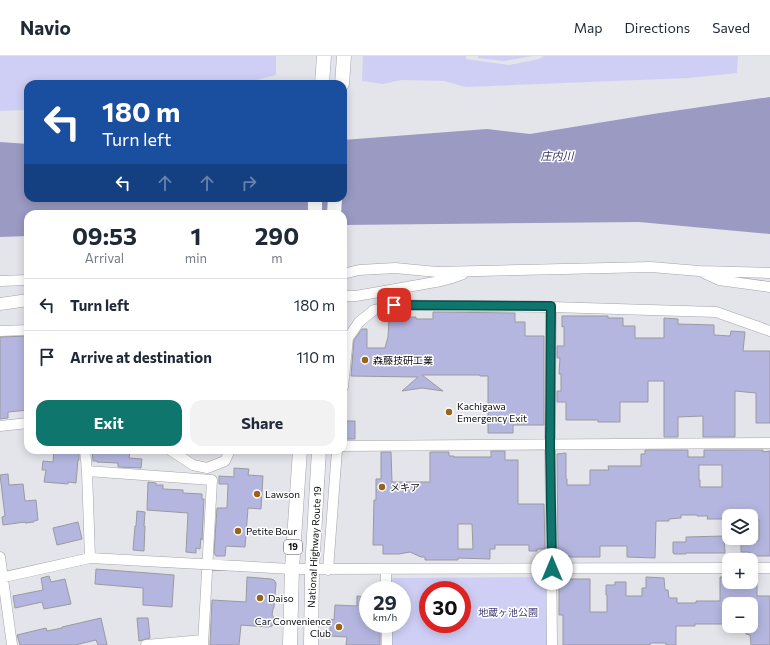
<!DOCTYPE html>
<html lang="en">
<head>
<meta charset="utf-8">
<style>
  :root { --surface:#fff; --page:#f2f2f3; --text:#1f2937; --muted:#747a83; --line:#e0e1e3; --accent:#0f766e }
  body { margin:0; font-family:Commissioner,"Noto Sans JP",sans-serif; background:var(--page); color:var(--text); height:100vh; display:flex; flex-direction:column; font-size:15px; white-space:nowrap }
  * { box-sizing:border-box; margin:0 }
  p { font-size:13px; color:var(--muted) }
  .icon { flex:none; width:22px; height:22px; fill:none; stroke:currentColor; stroke-width:2; stroke-linecap:round; stroke-linejoin:round }
  .map { position:relative; flex:1; overflow:hidden }
  .sheet { position:absolute; left:24px; top:154px; width:323px; height:244px; display:flex; flex-direction:column; background:var(--surface); border-radius:12px; box-shadow:0 2px 10px #0003 }
  .sheet>* { flex:none }
  .guide { position:absolute; left:24px; top:24px; width:323px; height:122px; border-radius:12px; box-shadow:0 2px 10px #0003; background:#1a4fa0; color:#fff; overflow:hidden }
  .fabs { position:absolute; left:722px; top:453px; display:grid; gap:8px }
  .fabs a { display:grid; place-items:center; width:36px; height:36px; border-radius:8px; background:var(--surface); box-shadow:0 2px 10px #0003; font-size:20px }
  .speed { position:absolute; left:359px; top:525px; display:flex; gap:8px; font-size:20px; font-weight:700; text-align:center }
  .speed>* { display:grid; place-content:center; width:52px; height:52px; border-radius:50%; background:var(--surface); box-shadow:0 2px 10px #0003; line-height:1 }
  .speed small { font-size:10px; font-weight:400 }
  .speed .limit { border:6px solid #d22; background:#fff; color:#111 }
  .pin { position:absolute; display:grid; place-items:center; width:34px; height:34px; color:#fff; margin:-17px; border-radius:8px; box-shadow:0 2px 6px #0006 }
  .me { position:absolute; width:44px; margin:-22px; rotate:0deg; stroke-linejoin:round; filter:drop-shadow(0 0 3px #0008) }
  .turn { display:flex; align-items:center; gap:14px; height:84px; padding:0 12px; font-size:18px }
  .turn .icon { width:52px; height:52px; stroke-width:2.5 }
  .turn b { display:block; font-size:28px; line-height:34px }
  .lanes { display:flex; align-items:center; height:38px; padding:0 12px; background:#0003; justify-content:center; gap:20px; direction:ltr }
  .lanes .off { opacity:.35 }
  .eta { display:flex; justify-content:space-evenly; align-items:center; height:68px; text-align:center }
  .eta b { font-size:24px; font-weight:700; line-height:28px }
  .action { display:flex; gap:8px; margin-top:auto; padding:8px 12px }
  .action a { flex:1; height:46px; border-radius:12px; background:var(--accent); color:#fff; font-size:16px; font-weight:700; line-height:46px; text-align:center }
  .action a+a { background:var(--page); color:var(--text) }
  ul { padding:0; list-style:none }
  li { display:flex; align-items:center; gap:12px; height:52px; padding:0 12px; border-top:1px solid var(--line) }
  li div { flex:1 }
  li b { display:block; font-size:15px }
  li em { font-style:normal }
  header { display:flex; align-items:center; gap:24px; box-sizing:border-box; height:56px; padding:0 20px; background:var(--surface); border-bottom:1px solid var(--line) }
  header strong { font-size:19px }
  nav { display:flex; gap:22px; margin-inline-start:auto; font-size:14px }
  .map>svg:first-child { display:block }
  .green { fill:#cfcff6; fill-rule:evenodd }
  .water { fill:#9a9ac3 }
  .building { fill:#b5b6e0; stroke:#999aa0; fill-rule:evenodd }
  .lines { fill:none; stroke-linecap:round; stroke-linejoin:round }
  .minor-casing { stroke:#a3a4aa; stroke-width:11 }
  .major-casing { stroke:#a3a4aa; stroke-width:13 }
  .highway-casing { stroke:#a3a4aa; stroke-width:15 }
  .minor { stroke:#fff; stroke-width:10 }
  .major { stroke:#fff; stroke-width:12 }
  .highway { stroke:#fff; stroke-width:14 }
  .route-casing { stroke:#0a4d48; stroke-width:10 }
  .route { stroke:#0f766e; stroke-width:7 }
  .poi-dot { fill:#98641a; stroke:#fff; stroke-width:1.5 }
  .labels { text-anchor:middle; stroke-width:3; stroke-linejoin:round; paint-order:stroke }
  .shield { fill:#fff; stroke:#545556; stroke-width:1 }
  .shield-label { font-size:9px; font-weight:bold; fill:#0b0c0e }
  .poi-label { font-size:10px; fill:#0b0c0e; stroke:#fff; text-anchor:start }
  .street-label { font-size:10px; fill:#0b0c0e; stroke:#fff }
  .park-label { font-size:10px; fill:#433f76; stroke:#fff }
  .water-label { font-size:11px; font-style:italic; fill:#342f64; stroke:#fff }
</style>
</head>
<body>
<header>
<strong>Navio</strong>
<nav><a>Map</a><a>Directions</a><a>Saved</a></nav>
</header>
<div class="map">
<svg width="770" height="589" viewBox="0 0 770 589">
  <rect width="100%" height="100%" fill="#e4e4eb"/>
  <path class="green" d="M0,0H276V19L240,28H28V54L0,55Z
    M363,0H466V3L509,9L539,3L544,0H738L737,17L689,22L466,31L444,25L401,24L383,28L362,25Z
    M478,0H533L504,5L478,2Z
    M541,521L546,527L547,589H391V568H402V534H390V526L393,522ZM428,534H462V568H428Z"/>
  <path class="water" d="M770,41V178L639,166L343,169V158H28V180L0,181V86L28,88V142H343V84L487,73L530,78L653,58Z"/>
  <path class="building" d="M395,256H399V261H416V263H433V256L515,257V266H525V280H544V369H513V377H488V320H480V319H422L443,335L422,332L402,335L418,321L351,320L354,284L362,273H367V292H385L388,281L389,263H386V258Z
    M562,260H608V262H623V270H635V282H664V262L678,263V268L714,269V279L730,280L731,275L745,276L743,295H770V367H756V337L735,335V381H703V360L678,361V381H664V325H648V346H620V366H598V364H566V346H557V335H561V318H559L560,302H557V290H564V270L562,271Z
    M28,280V354L8,356V362L0,363V281Z
    M344,365H355V383H344Z
    M54,394H79V404H78L76,427L68,426V428L44,426L46,414H42L43,405L53,406Z
    M92,394H130L129,402L142,403L141,412L118,411V407L97,406V405H93Z
    M645,394H688V401H704V394H763V396L770,395V500H751V497H749V496H741V485H759V464H751V460H729V463H707L708,460H697V459H681V462L669,463V465H656L655,502L627,501V490H600V501H561L558,499L559,493H558L557,398L566,397V423H567V429H590V414H609L608,410H641V398H645ZM699,409H722V431H700V424H699Z
    M491,395H505V404H518V448H544L545,493H537V495H529V489H495V493H490V503L458,502V504H425V501H421L410,496L399,498H383V489H373L374,444H376V423H381V396H391L392,426H430V396H449V400H454V401H491ZM458,468H472L473,493H458Z
    M234,412L249,413L248,419L263,420L261,453L248,452L245,491L226,490L225,500H216L214,497L217,452H227L228,428H219V420L234,421Z
    M8,418L9,429L23,428L25,445L36,444L38,464L34,465V466L25,467V466L3,469L2,461L5,460L0,419Z
    M148,426L156,427V429H163V433L183,434V437L202,438V443H204L202,484L201,482L200,493L196,492V497L186,496L188,457L147,454Z
    M137,455L145,456L144,470H145L144,495L133,494L135,470H136Z
    M78,466L82,483L57,489L53,472Z
    M724,480L725,497H686V498H674V497H673V486H686V481Z
    M96,513L174,519L172,551L143,549V532L95,528Z
    M49,520L51,526L65,523L71,548L44,553L42,546L15,552L13,540L43,534L41,522Z
    M247,521L271,523L274,524L276,527L274,551L273,553L272,559L274,562V566L272,570L268,571L241,569L239,589H210L212,544L246,546Z
    M646,521L664,522L665,534H668L669,542H677V547H696V545H720V521H728V526H757V540H770V589H751L750,579L746,578V571H751V548H729V568H695V570H676V589H666V587H650V589H563V559H559V530L560,524H562V523H590V556H607V539H606V529H615V526H626V540H642V532H646Z
    M357,540L367,541L368,568H380V589H346L347,581L330,580V563L334,564L335,549L357,550Z
    M101,562L107,589H98L96,584L75,589H20L17,579L46,572L47,575L62,572V571Z
    M137,562H148L150,582L139,585Z"/>
  <g class="lines">
    <defs>
      <path id="minor" d="M704,217L719,224L770,231
        M343,218L359,214L395,212L437,216L651,211L699,215L770,217
        M0,225L28,224
        M345,240H356L441,225L452,222L463,218
        M551,251L550,388L552,589
        M0,275L28,274
        M343,331L348,282L359,266L374,254L394,249L551,251L716,256L770,275
        M0,370L28,367
        M343,390L770,387
        M85,394L87,415L90,502
        M170,394L193,409L207,412L225,405L230,394
        M87,415L212,424L203,589
        M0,501L12,589
        M751,512H770
        M386,513V534
        M328,514L337,394
        M0,522L90,502L292,513L729,512
        M387,568V589
        M146,589L203,584"/>
      <path id="major" d="M0,248L28,244"/>
      <path id="highway" d="M322,28L324,0
        M342,28L344,0
        M315,158V142
        M334,158L335,142
        M290,589L292,513L300,394
        M311,589L312,514L319,394"/>
    </defs>
    <use href="#minor" class="minor-casing"/>
    <use href="#major" class="major-casing"/>
    <use href="#highway" class="highway-casing"/>
    <use href="#minor" class="minor"/>
    <use href="#major" class="major"/>
    <use href="#highway" class="highway"/>
  </g>
  <g class="lines">
    <defs>
      <path id="route" d="M394,249L551,250L550,388L552,513"/>
    </defs>
    <use href="#route" class="route-casing"/>
    <use href="#route" class="route"/>
  </g>
  <g class="poi-dot">
    <circle cx="365" cy="304" r="4"/>
    <circle cx="449" cy="356" r="4"/>
    <circle cx="382" cy="431" r="4"/>
    <circle cx="257" cy="438" r="4"/>
    <circle cx="238" cy="475" r="4"/>
    <circle cx="260" cy="542" r="4"/>
    <circle cx="339" cy="571" r="4"/>
  </g>
  <g class="labels">
    <rect class="shield" x="284" y="484" width="18" height="14" rx="3"/>
    <g class="shield-label">
      <text x="293" y="494">19</text>
    </g>
    <g class="poi-label">
      <text x="373" y="308">森藤技研工業</text>
      <text x="457" y="354">Kachigawa<tspan x="457" dy="12">Emergency Exit</tspan></text>
      <text x="390" y="435">メキア</text>
      <text x="265" y="442">Lawson</text>
      <text x="246" y="479">Petite Bour</text>
      <text x="268" y="546">Daiso</text>
      <text x="331" y="569" text-anchor="end">Car Convenience<tspan x="331" dy="12">Club</tspan></text>
    </g>
    <g class="street-label">
      <text transform="translate(314 491) rotate(-87)" y="4">National Highway Route 19</text>
    </g>
    <g class="park-label">
      <text x="508" y="560">地蔵ヶ池公園</text>
    </g>
    <g class="water-label">
      <text x="557" y="104">庄内川</text>
    </g>
  </g>
</svg>
<div class="fabs">
<a><svg class="icon" aria-label="layers" viewBox="0 0 24 24"><path d="M12 4l9 5-9 5-9-5zM3 14l9 5 9-5"/></svg></a>
<a>+</a>
<a>−</a>
</div>
<div class="speed"><div>29<small>km/h</small></div><div class="limit">30</div></div>
<div class="pin" style="left:394px;top:249px;background:#d93025"><svg class="icon" aria-label="arrive" viewBox="0 0 24 24"><path d="M6 21V4h12l-3 4 3 4H6"/></svg></div>
<svg class="me" style="left:552px;top:513px" viewBox="-20 -20 40 40"><circle r="19" fill="#fff"/><path d="M0-13L10 11 0 6-10 11z" fill="#0f766e"/></svg>
<div class="guide">
<div class="turn"><svg class="icon" aria-label="left" viewBox="0 0 24 24"><path d="M17 20v-9H6M10 6l-5 5 5 5"/></svg><div><b>180 m</b>Turn left</div></div>
<div class="lanes"><svg class="icon" aria-label="left" viewBox="0 0 24 24"><path d="M17 20v-9H6M10 6l-5 5 5 5"/></svg><svg class="icon off" aria-label="ahead" viewBox="0 0 24 24"><path d="M12 20V5M6 11l6-6 6 6"/></svg><svg class="icon off" aria-label="ahead" viewBox="0 0 24 24"><path d="M12 20V5M6 11l6-6 6 6"/></svg><svg class="icon off" aria-label="right" viewBox="0 0 24 24"><path d="M7 20v-9h11M14 6l5 5-5 5"/></svg></div>
</div>
<section class="sheet">
<div class="eta">
<div><b>09:53</b><p>Arrival</p></div>
<div><b>1</b><p>min</p></div>
<div><b>290</b><p>m</p></div>
</div>
<ul>
<li><svg class="icon" aria-label="left" viewBox="0 0 24 24"><path d="M17 20v-9H6M10 6l-5 5 5 5"/></svg><div><b>Turn left</b></div><em>180 m</em></li>
<li><svg class="icon" aria-label="arrive" viewBox="0 0 24 24"><path d="M6 21V4h12l-3 4 3 4H6"/></svg><div><b>Arrive at destination</b></div><em>110 m</em></li>
</ul>
<div class="action"><a>Exit</a><a>Share</a></div>
</section>
</div>
</body>
</html>
